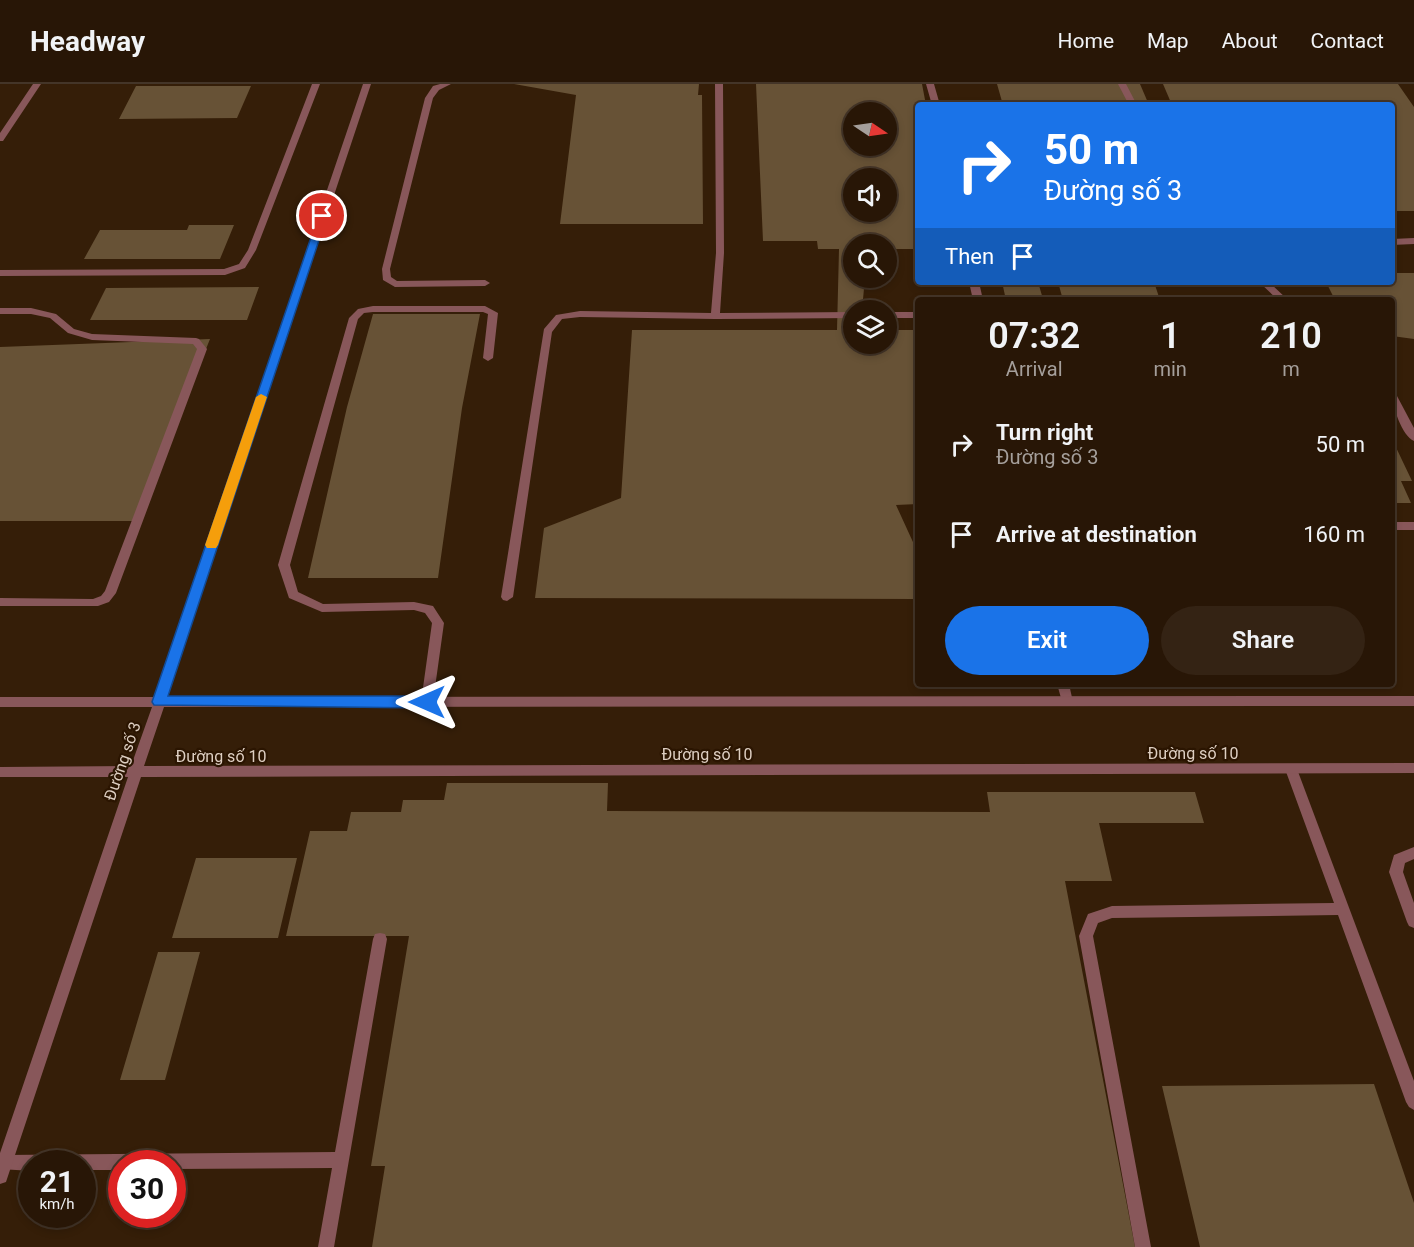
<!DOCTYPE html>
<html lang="en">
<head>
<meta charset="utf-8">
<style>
  :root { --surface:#281606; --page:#342314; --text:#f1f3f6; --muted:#a59f9b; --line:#443528; --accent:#1a73e8 }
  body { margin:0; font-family:Roboto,sans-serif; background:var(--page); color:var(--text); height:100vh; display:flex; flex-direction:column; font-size:22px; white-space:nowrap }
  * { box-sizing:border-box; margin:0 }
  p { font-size:20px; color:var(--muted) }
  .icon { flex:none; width:33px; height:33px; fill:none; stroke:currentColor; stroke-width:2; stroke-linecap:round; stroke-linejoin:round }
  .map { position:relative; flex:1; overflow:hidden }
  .side { position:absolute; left:915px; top:213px; width:480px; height:390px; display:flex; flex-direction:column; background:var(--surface); border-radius:6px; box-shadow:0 3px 9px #0003,0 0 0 2px var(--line) }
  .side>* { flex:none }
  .top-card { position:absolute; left:915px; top:18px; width:480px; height:183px; border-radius:6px; box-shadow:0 3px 9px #0003,0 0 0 2px var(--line); background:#1a73e8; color:#fff; overflow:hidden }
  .needle { width:39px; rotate:103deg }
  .buttons { position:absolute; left:843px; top:18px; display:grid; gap:12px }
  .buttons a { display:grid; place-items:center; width:54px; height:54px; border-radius:50%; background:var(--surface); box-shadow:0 3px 9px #0003,0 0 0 2px var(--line); font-size:30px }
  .speed { position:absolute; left:18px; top:1066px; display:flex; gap:12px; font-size:30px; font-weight:700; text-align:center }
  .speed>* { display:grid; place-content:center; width:78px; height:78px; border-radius:50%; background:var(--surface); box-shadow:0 3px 9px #0003,0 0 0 2px var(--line); line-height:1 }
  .speed small { font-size:15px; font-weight:400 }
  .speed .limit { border:9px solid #d22; background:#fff; color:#111 }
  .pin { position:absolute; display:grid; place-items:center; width:51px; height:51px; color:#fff; margin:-26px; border:3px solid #fff; border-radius:50%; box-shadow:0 2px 6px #0007 }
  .me { position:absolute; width:66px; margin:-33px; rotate:270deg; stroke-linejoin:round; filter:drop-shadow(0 0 4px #0008) }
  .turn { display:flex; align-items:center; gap:21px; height:126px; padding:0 30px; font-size:27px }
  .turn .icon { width:78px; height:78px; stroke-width:2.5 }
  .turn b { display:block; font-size:42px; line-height:51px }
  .then { display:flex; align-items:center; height:57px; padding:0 30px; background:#0003; gap:12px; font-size:22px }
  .eta { display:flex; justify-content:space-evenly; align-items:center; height:102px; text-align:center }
  .eta b { font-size:36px; font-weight:600; line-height:42px }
  .cta { display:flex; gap:12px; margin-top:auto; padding:12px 30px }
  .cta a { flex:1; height:69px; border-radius:36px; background:var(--accent); color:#fff; font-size:24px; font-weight:600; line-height:69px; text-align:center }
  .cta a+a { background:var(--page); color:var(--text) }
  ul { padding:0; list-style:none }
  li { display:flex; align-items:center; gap:18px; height:90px; padding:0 30px }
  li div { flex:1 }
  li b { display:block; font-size:22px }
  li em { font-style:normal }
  header { display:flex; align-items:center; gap:36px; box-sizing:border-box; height:84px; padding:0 30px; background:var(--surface); border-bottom:2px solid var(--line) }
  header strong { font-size:28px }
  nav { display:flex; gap:33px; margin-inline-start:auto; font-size:21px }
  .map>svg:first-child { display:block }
  .building { fill:#675236; fill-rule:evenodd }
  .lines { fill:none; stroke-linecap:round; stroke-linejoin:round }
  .service { fill:#88575a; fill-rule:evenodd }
  .minor { fill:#88575a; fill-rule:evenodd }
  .route { fill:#1a73e8; stroke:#114b97; stroke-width:1.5 }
  .slow { fill:#f59e0b }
  .labels { text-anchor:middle; stroke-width:4.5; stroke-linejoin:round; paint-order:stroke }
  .street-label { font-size:16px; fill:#decfc2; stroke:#2b1501 }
</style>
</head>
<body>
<header>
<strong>Headway</strong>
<nav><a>Home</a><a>Map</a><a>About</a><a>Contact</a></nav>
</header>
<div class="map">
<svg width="1414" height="1163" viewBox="0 0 1414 1163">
  <rect width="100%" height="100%" fill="#351e08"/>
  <path class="building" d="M514,0H699L698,11H702L703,140H560L576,11Z
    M756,0H922L926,21H918V165H886V160H854V194H865L862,226H854V260H886V246H918V420L896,421L918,469V515L535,514L544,444L621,414L632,246H837L839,165H818L817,157H763ZM854,28H886V62H854ZM854,94H886V128H854Z
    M997,0H1140L1149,21H1003Z
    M1163,0H1398L1414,23V127H1392V21H1172Z
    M136,2H251L237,34L119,35Z
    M189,141H234L220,175H84L100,146H187Z
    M1392,189H1414V255L1392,252V216H1335L1326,198H1392Z
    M1002,198H1038L1043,215L1006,216Z
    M1058,198H1154L1160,216H1063Z
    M259,203L247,236H90L106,204Z
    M373,230H480L462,324L438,494H308L347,323Z
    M210,255L137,437H0V263Z
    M1392,355L1412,397H1401L1411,419H1392Z
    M447,699H608L607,727L990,728L987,708H1195L1204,739H1099L1112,797H1065L1135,1163H372L385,1082H371L409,852H286L310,747H347L351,728H401L403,716H444Z
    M196,774H297L278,854H172Z
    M158,868H200L165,996H120Z
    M1374,1000L1414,1119V1163H1200L1162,1002Z"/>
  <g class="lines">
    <path class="service" d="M33,0H41L3,57H0V49Z
      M312,0H320L256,166L245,184L225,191L0,192V186L224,185L239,180L248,166Z
      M440,0H451L439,6L433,14L390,185L391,193L397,197L485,196L490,199L485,202L395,203L383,196L382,185L425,14L433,2Z
      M715,0H723L724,169L720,229L854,228V234L715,235L580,233L562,235L552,248L513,513L507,517L503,516L501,513L544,245L556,231L580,227L711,229L716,169Z
      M926,0H934L940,21H932Z
      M1118,0H1126L1137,21H1129Z
      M1414,154V160L1392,161V155Z
      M969,198H979L983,216H973Z
      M1259,198H1269L1288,216H1278Z
      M373,222H485L498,229L493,274L488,277L483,274L488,230L483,228H373L364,229L358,235L290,481L298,508L323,520L414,518L433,522L444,539L433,618L431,621H423L421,618L432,539L425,529L414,526L322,528L289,514L278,481L349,234L358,225Z
      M0,224H31L56,230L74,245L92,250L196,254L199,255L207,265L116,509L109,518L98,522H0V514L93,515L101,512L105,507L197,265L193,260L92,256L68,249L50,234L31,230H0Z
      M886,228H918V234H886Z
      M1392,309L1397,312L1414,344V357C1402,352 1392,322 1392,309Z
      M1392,438H1414V446H1392Z
      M1057,600H1069L1073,618L1071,621H1063Z
      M1291,680L1296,681L1297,685L1414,997V1026L1409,1023L1406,1018L1338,831L1112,834L1098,839L1093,852L1151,1163H1135L1079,852L1088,830L1112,822L1334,819L1285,685L1286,681Z
      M1414,763V775L1405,779L1403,788L1414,819V844L1409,842L1407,838L1389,788L1394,771Z
      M380,849L385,850L387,855L334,1163H318L332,1084L172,1085V1080H122V1086H82V1080H32V1087L0,1085V1073L4,1071L335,1068L373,855L375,850Z"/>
    <path class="minor" d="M363,0H371L167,613L1414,612V622L164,623L144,682L1414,679V689L141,693L6,1098L0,1100V1069L128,693H0V683L131,682L152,623H0V613H155Z"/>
  </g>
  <path class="route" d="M319,130L327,132L168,612H427L432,614L434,618L432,622L427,624L154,621L152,618Z"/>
  <path class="slow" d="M261,310L267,313L218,461L216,464H207L205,461L256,313Z"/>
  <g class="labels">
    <g class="street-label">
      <text x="1193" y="675">Đường số 10</text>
      <text x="707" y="676">Đường số 10</text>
      <text x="221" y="678">Đường số 10</text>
      <text transform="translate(122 677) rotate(-71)" y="6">Đường số 3</text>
    </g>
  </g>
</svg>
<div class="buttons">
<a><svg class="needle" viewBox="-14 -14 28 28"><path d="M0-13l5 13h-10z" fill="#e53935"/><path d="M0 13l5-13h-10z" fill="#a59f9b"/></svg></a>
<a><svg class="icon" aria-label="sound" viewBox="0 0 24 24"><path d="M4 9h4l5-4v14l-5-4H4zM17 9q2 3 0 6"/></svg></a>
<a><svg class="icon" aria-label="search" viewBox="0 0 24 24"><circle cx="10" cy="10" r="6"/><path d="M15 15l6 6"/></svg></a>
<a><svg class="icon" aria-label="layers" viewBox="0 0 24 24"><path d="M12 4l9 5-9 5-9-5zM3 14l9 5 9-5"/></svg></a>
</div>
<div class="speed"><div>21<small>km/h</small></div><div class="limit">30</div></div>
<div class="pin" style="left:322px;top:132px;background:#d93025"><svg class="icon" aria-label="arrive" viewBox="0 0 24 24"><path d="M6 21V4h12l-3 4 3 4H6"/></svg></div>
<svg class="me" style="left:427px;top:618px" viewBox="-20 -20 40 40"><path d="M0-17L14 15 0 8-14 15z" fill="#1a73e8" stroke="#fff" stroke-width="4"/></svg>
<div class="top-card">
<div class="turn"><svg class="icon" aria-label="right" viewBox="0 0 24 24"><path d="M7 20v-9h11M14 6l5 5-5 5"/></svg><div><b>50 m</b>Đường số 3</div></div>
<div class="then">Then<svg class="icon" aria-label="arrive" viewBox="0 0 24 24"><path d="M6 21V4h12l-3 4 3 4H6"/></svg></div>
</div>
<section class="side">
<div class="eta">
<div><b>07:32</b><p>Arrival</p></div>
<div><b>1</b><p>min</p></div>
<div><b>210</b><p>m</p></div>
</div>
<ul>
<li><svg class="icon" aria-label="right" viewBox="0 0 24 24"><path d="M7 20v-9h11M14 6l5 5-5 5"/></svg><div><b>Turn right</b><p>Đường số 3</p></div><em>50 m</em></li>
<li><svg class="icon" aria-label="arrive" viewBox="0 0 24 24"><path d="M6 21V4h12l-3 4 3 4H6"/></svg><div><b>Arrive at destination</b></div><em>160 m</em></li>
</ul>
<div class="cta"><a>Exit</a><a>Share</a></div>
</section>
</div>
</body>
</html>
